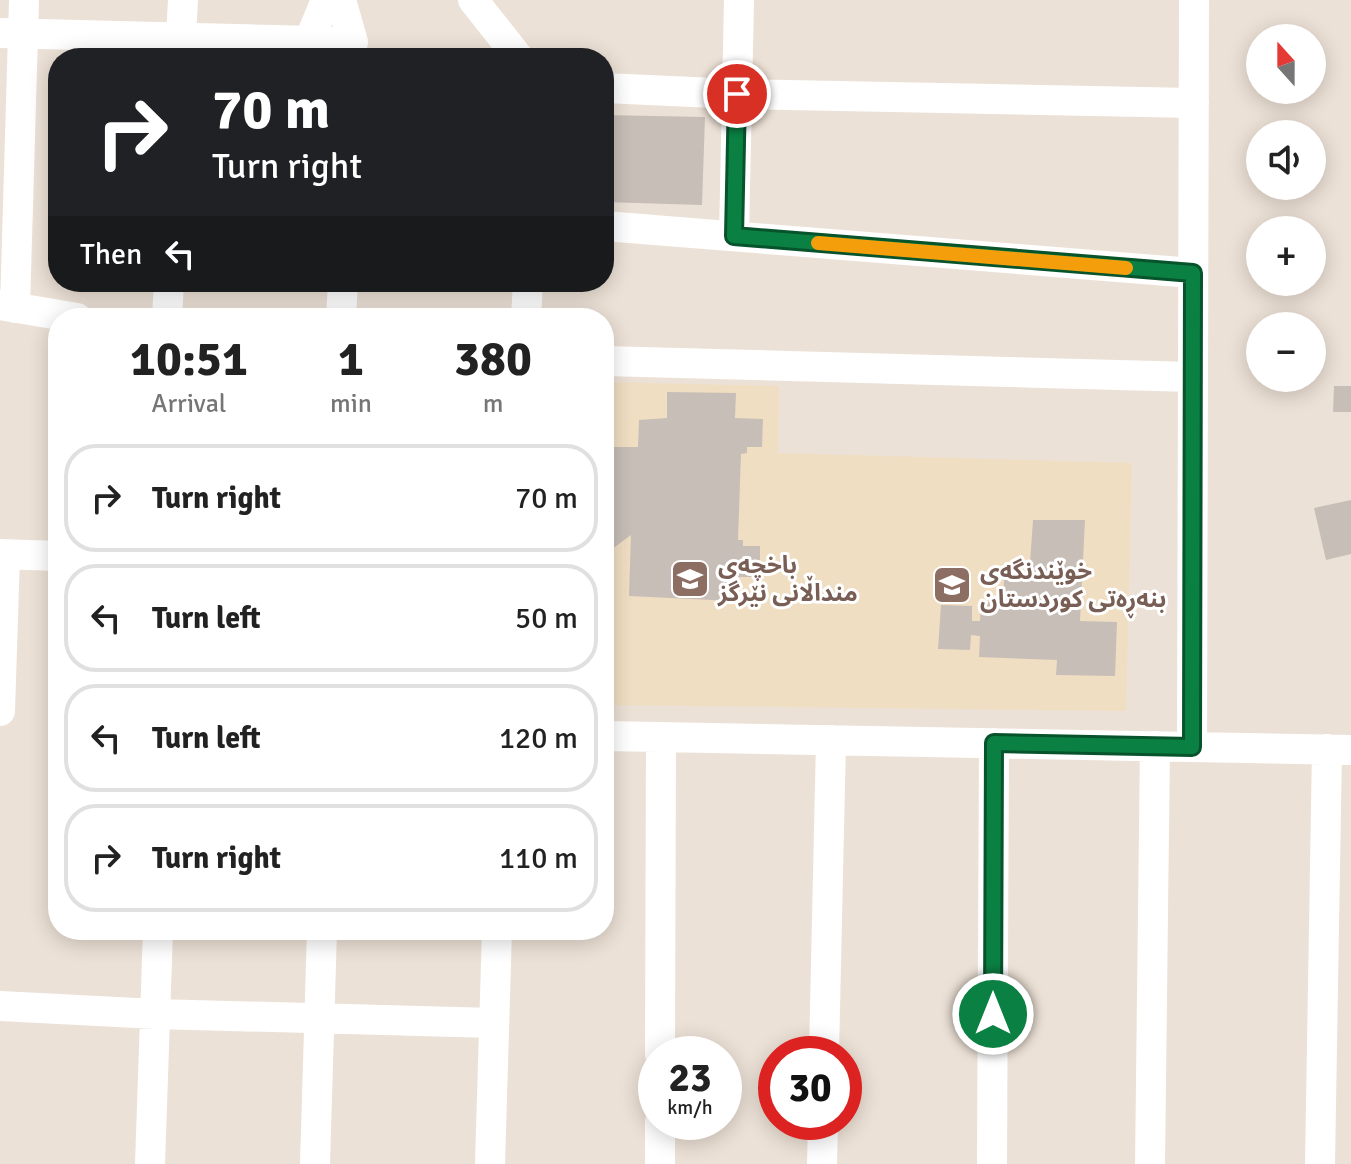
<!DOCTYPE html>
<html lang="en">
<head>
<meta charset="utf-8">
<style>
  :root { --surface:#fff; --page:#f2f2f2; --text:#222; --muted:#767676; --line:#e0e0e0 }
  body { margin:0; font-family:Signika,"Noto Sans Arabic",sans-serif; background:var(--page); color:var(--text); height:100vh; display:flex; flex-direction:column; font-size:30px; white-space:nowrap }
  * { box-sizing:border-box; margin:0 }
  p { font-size:26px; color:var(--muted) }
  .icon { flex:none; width:44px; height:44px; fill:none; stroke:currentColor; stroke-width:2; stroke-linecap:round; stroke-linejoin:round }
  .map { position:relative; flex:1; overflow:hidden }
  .drawer { position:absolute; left:48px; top:308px; width:566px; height:632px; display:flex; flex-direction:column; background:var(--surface); border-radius:32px; box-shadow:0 4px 20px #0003 }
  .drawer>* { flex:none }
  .hud { position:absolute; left:48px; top:48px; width:566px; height:244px; border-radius:32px; box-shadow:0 4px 20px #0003; background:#202124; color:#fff; overflow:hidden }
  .needle { width:52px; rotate:339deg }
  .controls { position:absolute; left:1246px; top:24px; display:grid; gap:16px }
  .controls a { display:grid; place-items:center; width:80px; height:80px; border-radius:50%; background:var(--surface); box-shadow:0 4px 20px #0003; font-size:40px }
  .speed { position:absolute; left:638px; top:1036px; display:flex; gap:16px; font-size:40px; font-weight:700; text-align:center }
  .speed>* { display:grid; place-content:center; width:104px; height:104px; border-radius:50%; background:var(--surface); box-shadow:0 4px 20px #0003; line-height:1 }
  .speed small { font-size:20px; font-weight:400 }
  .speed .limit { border:12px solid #d22; background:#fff; color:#111 }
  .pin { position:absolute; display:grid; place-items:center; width:68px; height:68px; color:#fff; margin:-34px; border:4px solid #fff; border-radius:50%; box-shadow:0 2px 8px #0007 }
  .me { position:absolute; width:88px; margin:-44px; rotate:0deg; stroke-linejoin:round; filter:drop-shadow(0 0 6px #0008) }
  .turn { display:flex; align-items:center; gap:28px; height:168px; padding:0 32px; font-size:36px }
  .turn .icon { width:104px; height:104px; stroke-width:2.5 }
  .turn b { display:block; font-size:56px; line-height:68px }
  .then { display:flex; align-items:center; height:76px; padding:0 32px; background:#0003; gap:16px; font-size:30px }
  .eta { display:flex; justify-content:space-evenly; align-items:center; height:136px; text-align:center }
  .eta b { font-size:48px; font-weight:800; line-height:56px }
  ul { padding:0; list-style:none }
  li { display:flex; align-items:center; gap:24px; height:108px; margin:0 16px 12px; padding:0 16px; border:4px solid var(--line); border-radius:32px }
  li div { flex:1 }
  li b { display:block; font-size:30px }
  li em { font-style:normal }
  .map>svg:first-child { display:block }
  .education { fill:#f0dec3 }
  .building { fill:#c7beb7 }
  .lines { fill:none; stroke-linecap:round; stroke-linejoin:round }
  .minor { stroke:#fff; stroke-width:30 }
  .route-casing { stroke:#07532c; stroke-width:20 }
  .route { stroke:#0b8043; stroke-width:14 }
  .slow { stroke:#f59e0b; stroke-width:14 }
  .labels { text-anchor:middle; stroke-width:6; stroke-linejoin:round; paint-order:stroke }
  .education-label { font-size:24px; font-weight:bold; fill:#785e54; stroke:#fff; text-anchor:start }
</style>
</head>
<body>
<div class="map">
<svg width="1351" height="1164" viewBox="0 0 1351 1164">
  <rect width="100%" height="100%" fill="#ece1d6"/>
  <path class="education" d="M604,382L779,386L778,453L1132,463L1126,711L604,705Z"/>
  <path class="building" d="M604,115L705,117L702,205L604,202Z
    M1334,386H1351V412H1333Z
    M667,392L736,393L735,418L763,419L762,447H747V453L741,454L738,540H743V546H760V577H733L732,601L629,596L631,535L604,555V447H638L639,420L667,418Z
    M1351,500V554L1326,560L1314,508Z
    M1033,520H1085L1080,621L1117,622L1115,676L1056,675L1057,660L979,657L980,636L971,635L970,650L938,649L941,605L972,606V621H980L981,602H1003L1004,577H1029Z"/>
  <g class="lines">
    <path class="minor" d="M473,0L519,58
      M0,33L353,42L341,0
      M309,41L326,0
      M180,56L183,0
      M604,88L737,94L1194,103
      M604,226L1193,273
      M734,236L739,0
      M0,305L77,318
      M15,308L24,0
      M167,318L169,282
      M341,318L343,282
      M526,318L528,282
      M604,361L1193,377
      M0,554L58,556
      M0,711L5,555
      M604,736L1351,750
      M1192,747L1194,0
      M0,1006L156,1014L494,1023
      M660,1054L661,737
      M824,1054L831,740
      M150,1164L158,930
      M315,1164L322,930
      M490,1164L497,930
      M660,1164V1122
      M822,1164L823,1122
      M992,1164L994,743
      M1150,1164L1155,746
      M1320,1164L1327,749"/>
  </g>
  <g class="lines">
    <defs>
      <path id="route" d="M737,94L734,236L1193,273L1192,747L994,743L993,1014"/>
    </defs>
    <use href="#route" class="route-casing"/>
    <use href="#route" class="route"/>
    <path class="slow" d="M818,243L1126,268"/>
  </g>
  <defs>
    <symbol id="school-square" viewBox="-11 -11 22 22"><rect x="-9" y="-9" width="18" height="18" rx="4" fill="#8d6e63" stroke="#fff"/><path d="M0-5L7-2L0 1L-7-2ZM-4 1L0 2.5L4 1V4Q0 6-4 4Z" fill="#fff"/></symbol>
  </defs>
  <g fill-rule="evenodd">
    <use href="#school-square" x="668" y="557" width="44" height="44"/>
    <use href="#school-square" x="930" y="563" width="44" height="44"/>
  </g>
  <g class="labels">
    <g class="education-label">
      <text x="718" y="573">باخچەی<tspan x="718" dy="28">منداڵانی نێرگز</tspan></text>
      <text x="980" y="579">خوێندنگەی<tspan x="980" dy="28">بنەڕەتی کوردستان</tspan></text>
    </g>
  </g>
</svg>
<div class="controls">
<a><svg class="needle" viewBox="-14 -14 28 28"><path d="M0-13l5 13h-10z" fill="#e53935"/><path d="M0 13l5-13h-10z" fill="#767676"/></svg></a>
<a><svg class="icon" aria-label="sound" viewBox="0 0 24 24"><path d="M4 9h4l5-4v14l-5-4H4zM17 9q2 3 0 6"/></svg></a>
<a>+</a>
<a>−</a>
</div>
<div class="speed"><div>23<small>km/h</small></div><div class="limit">30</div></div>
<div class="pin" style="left:737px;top:94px;background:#d93025"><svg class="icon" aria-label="arrive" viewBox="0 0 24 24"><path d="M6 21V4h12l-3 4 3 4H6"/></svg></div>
<svg class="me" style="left:993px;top:1014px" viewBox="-20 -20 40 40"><circle r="17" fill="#0b8043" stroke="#fff" stroke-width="3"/><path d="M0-11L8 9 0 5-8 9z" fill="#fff"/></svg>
<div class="hud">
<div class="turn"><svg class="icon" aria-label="right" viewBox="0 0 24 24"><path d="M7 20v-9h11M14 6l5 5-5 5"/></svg><div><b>70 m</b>Turn right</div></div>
<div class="then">Then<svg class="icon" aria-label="left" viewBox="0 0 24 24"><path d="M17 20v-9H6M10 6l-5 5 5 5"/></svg></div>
</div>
<section class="drawer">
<div class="eta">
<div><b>10:51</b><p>Arrival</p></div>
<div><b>1</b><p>min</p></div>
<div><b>380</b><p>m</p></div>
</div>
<ul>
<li><svg class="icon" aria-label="right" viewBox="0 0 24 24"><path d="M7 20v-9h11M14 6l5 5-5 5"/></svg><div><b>Turn right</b></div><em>70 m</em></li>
<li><svg class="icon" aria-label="left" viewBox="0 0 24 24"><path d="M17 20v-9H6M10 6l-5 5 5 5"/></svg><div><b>Turn left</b></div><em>50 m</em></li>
<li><svg class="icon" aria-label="left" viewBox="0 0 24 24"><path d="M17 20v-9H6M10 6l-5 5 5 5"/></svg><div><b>Turn left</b></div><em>120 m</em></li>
<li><svg class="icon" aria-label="right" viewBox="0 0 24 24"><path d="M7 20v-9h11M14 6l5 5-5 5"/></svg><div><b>Turn right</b></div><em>110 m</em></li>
</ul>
</section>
</div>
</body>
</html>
